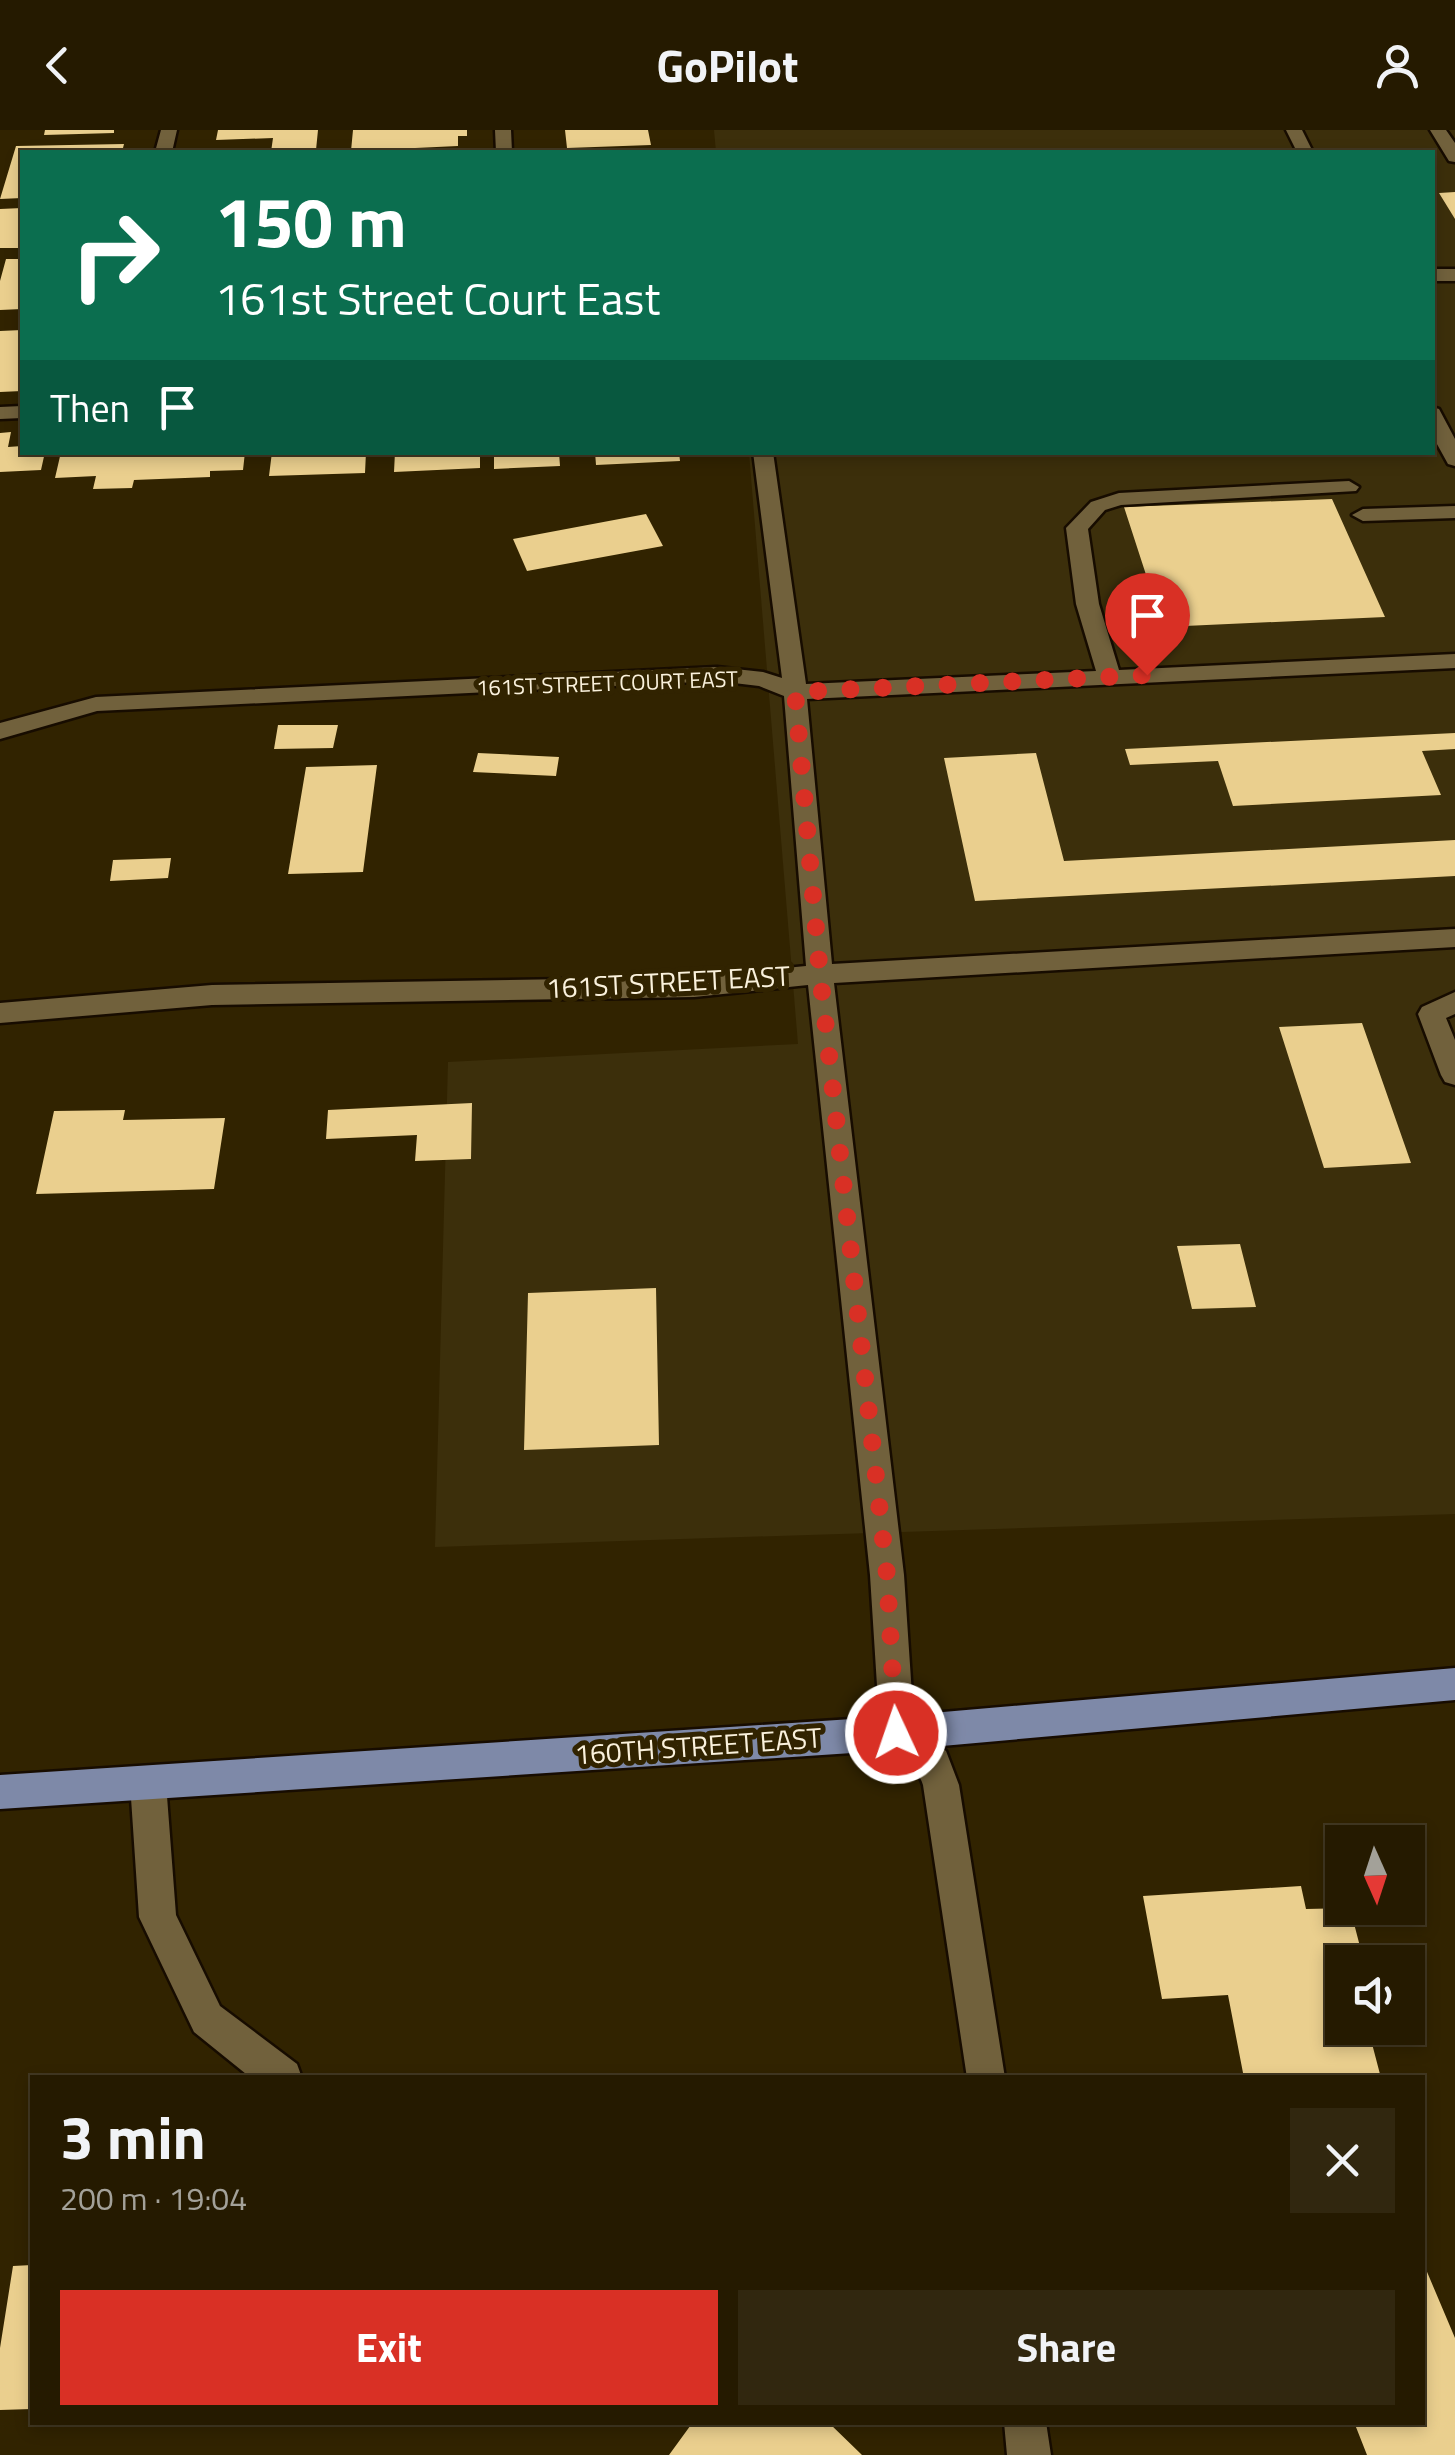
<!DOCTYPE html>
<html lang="en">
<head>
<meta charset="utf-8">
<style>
  :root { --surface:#251a00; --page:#31270f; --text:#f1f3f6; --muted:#a3a199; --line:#423822; --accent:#d93025 }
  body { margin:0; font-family:"Titillium Web",sans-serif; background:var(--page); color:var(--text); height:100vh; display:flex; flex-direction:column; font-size:38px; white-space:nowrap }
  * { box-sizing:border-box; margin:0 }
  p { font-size:32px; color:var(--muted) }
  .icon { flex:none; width:55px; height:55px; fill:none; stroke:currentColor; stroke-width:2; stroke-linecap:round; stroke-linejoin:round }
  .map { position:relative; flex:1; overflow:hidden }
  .side { position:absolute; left:30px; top:1945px; width:1395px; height:350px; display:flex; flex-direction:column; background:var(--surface); border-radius:0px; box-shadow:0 5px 15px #0003,0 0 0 2px var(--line) }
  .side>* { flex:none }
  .banner { position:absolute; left:20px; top:20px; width:1415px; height:305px; border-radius:0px; box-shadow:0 5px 15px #0003,0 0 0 2px var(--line); background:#0b6e4f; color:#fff; overflow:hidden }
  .needle { width:65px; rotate:177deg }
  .tools { position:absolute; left:1325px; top:1695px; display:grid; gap:20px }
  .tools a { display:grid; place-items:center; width:100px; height:100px; border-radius:0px; background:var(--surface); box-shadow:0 5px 15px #0003,0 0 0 2px var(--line); font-size:50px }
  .pin { position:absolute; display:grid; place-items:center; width:85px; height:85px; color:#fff; margin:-102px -42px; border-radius:50% 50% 50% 0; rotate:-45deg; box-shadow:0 0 10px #0007 }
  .pin .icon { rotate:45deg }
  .me { position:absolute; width:110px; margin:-55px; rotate:357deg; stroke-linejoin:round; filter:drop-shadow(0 0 8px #0008) }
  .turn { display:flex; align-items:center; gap:35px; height:210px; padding:0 30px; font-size:45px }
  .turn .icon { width:130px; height:130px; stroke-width:2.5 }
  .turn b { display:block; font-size:70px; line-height:85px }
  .then { display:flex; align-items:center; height:95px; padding:0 30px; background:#0003; gap:20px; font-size:38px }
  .round { display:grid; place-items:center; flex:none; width:105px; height:105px; border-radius:0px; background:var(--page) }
  .head { display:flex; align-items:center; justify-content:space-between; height:170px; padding:0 30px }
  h1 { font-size:60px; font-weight:700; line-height:75px }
  .cta { display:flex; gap:20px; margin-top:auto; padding:20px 30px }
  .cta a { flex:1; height:115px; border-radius:0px; background:var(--accent); color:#fff; font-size:40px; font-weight:700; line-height:115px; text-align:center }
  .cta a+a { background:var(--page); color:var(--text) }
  header { display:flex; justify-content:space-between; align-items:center; height:130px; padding:0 30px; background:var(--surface); font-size:45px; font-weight:700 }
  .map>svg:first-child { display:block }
  .built { fill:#3c2f0b }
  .building { fill:#eacf8e }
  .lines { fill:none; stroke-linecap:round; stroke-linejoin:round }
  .minor-casing { stroke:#170c00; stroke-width:5 }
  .major-casing { stroke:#170c00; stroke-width:5 }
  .minor { fill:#71613c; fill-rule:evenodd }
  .major { fill:#7e89a8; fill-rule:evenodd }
  .route { stroke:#d93025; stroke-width:18; stroke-dasharray:0 32.4 }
  .labels { text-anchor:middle; stroke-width:10; stroke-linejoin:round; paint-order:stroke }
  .far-street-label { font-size:22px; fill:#faf1dc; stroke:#312300 }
  .street-label { font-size:28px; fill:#faf1dc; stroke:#312300 }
</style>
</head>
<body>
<header><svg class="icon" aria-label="back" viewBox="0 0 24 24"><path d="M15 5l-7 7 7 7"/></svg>GoPilot<svg class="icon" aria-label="person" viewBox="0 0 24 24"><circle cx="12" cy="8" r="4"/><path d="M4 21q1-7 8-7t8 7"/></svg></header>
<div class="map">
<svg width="1455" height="2325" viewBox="0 0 1455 2325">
  <rect width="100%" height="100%" fill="#312300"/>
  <path class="built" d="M714,0H1455V1384L435,1417L448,932L798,914L749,323L1432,322V22H716Z"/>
  <path class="building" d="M45,0H114V3L44,5Z
    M218,0H318L316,20L271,22L273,8L216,10Z
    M353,0H467V6H458V16L351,21Z
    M565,0H648L651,15L567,18Z
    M124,14L122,22H22V68L0,69L16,16Z
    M1455,62V89L1439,63Z
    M22,78V118H0V79Z
    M6,129H22V179L0,180V151Z
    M22,200V261L0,262V201Z
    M11,302L8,317L22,316V322H45L41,340L0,342V303Z
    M61,322H245L243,340L210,341V347L134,350L132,358L93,359L96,346L55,348Z
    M272,322H366L365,343L269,346Z
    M395,322H480V338L394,342Z
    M494,322H559L560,336L494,339Z
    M595,322H679L680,331L596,335Z
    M1332,369L1385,487L1163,497L1124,377Z
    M646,384L663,416L527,441L513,409Z
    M278,595H338L333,618L274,619Z
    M1455,603V619L1422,621L1441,665L1233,676L1218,631L1130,635L1125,619Z
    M478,623L559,627L556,646L473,642Z
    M1036,623L1064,731L1455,710V746L975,771L944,628Z
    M377,635L363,742L288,744L306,637Z
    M171,728L168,748L110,751L113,730Z
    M1362,893L1411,1033L1324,1038L1279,897Z
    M472,973L471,1029L415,1031L417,1005L326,1009L328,980Z
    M125,980L123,990L225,988L214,1059L36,1064L54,981Z
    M1240,1114L1256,1177L1192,1179L1177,1116Z
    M656,1158L659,1315L524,1320L528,1163Z
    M1301,1756L1306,1779L1350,1778L1364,1832H1342V1898H1380L1382,1905L1370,1906L1381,1948H1244L1228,1865L1162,1869L1143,1766Z
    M1422,2130L1455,2208V2325H1367L1354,2292H1422Z
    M32,2135V2279L0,2280V2218L13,2136Z
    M693,2292H828L862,2325H669Z"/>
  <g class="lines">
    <defs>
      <path id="minor" d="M161,0H177L172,22H155Z
        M495,0H511L512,22H496Z
        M1286,0H1302L1313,22H1297Z
        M1430,0H1446L1455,13V32L1449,31Z
        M1432,139H1455V151H1432Z
        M22,276V288L0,289V277Z
        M1432,277L1439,279L1455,309V336L1448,334L1432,305Z
        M753,322H773L806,554L1096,541L1076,474L1066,398L1091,372L1119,363L1349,351L1359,357L1356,361L1121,375L1105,380L1088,399L1099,474L1119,540L1455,524V538L807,569L832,834L1455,799V817L834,853L904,1445L914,1595L946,1621L959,1655L1005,1948H967L923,1655C916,1632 889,1625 880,1603L870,1445L808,855L694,867L212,875L0,893V873L212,855L694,847L806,836L784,566L759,556L717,551L97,581L0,609V593L96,567L717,537L763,542L782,548Z
        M1455,376V388L1363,391L1352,385L1363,379Z
        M1455,862V884L1446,888L1455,910V955L1445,952L1441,945L1418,884L1422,877Z
        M148,1636L161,1641L166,1653L176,1785L220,1876L297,1934L302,1948H251L194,1902L139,1787L130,1653L135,1641Z
        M1004,2292H1046L1051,2325H1007Z"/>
      <path id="major" d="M1455,1538V1570L897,1620L0,1679V1645L897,1586Z"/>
    </defs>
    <use href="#minor" class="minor-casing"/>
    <use href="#major" class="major-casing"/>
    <use href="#minor" class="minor"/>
    <use href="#major" class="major"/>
  </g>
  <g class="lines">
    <path class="route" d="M896,1603L887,1445L820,844L795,562L1147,545"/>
  </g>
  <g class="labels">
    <g class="far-street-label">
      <text transform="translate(607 553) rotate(-2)" y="8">161ST STREET COURT EAST</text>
    </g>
    <g class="street-label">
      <text transform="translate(668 852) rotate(-3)" y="10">161ST STREET EAST</text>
      <text transform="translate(698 1616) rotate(-4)" y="10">160TH STREET EAST</text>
    </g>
  </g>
</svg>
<div class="tools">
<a><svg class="needle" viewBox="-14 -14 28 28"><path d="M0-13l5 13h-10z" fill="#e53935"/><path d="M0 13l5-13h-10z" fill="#a3a199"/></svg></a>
<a><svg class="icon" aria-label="sound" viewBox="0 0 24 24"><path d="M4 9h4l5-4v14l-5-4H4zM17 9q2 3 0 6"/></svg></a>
</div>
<div class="pin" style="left:1147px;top:545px;background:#d93025"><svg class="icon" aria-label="arrive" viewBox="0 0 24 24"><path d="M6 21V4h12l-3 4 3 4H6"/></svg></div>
<svg class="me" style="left:896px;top:1603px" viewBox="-20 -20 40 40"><circle r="17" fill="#d93025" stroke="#fff" stroke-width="3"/><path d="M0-11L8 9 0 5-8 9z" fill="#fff"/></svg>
<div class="banner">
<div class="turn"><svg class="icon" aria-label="right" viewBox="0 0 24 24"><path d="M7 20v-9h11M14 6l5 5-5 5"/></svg><div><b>150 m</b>161st Street Court East</div></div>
<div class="then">Then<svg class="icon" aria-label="arrive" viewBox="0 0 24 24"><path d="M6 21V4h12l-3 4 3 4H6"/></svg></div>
</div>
<section class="side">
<div class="head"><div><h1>3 min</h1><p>200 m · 19:04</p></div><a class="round"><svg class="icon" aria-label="close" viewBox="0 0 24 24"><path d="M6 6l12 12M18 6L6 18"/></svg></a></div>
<div class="cta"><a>Exit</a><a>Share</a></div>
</section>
</div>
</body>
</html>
